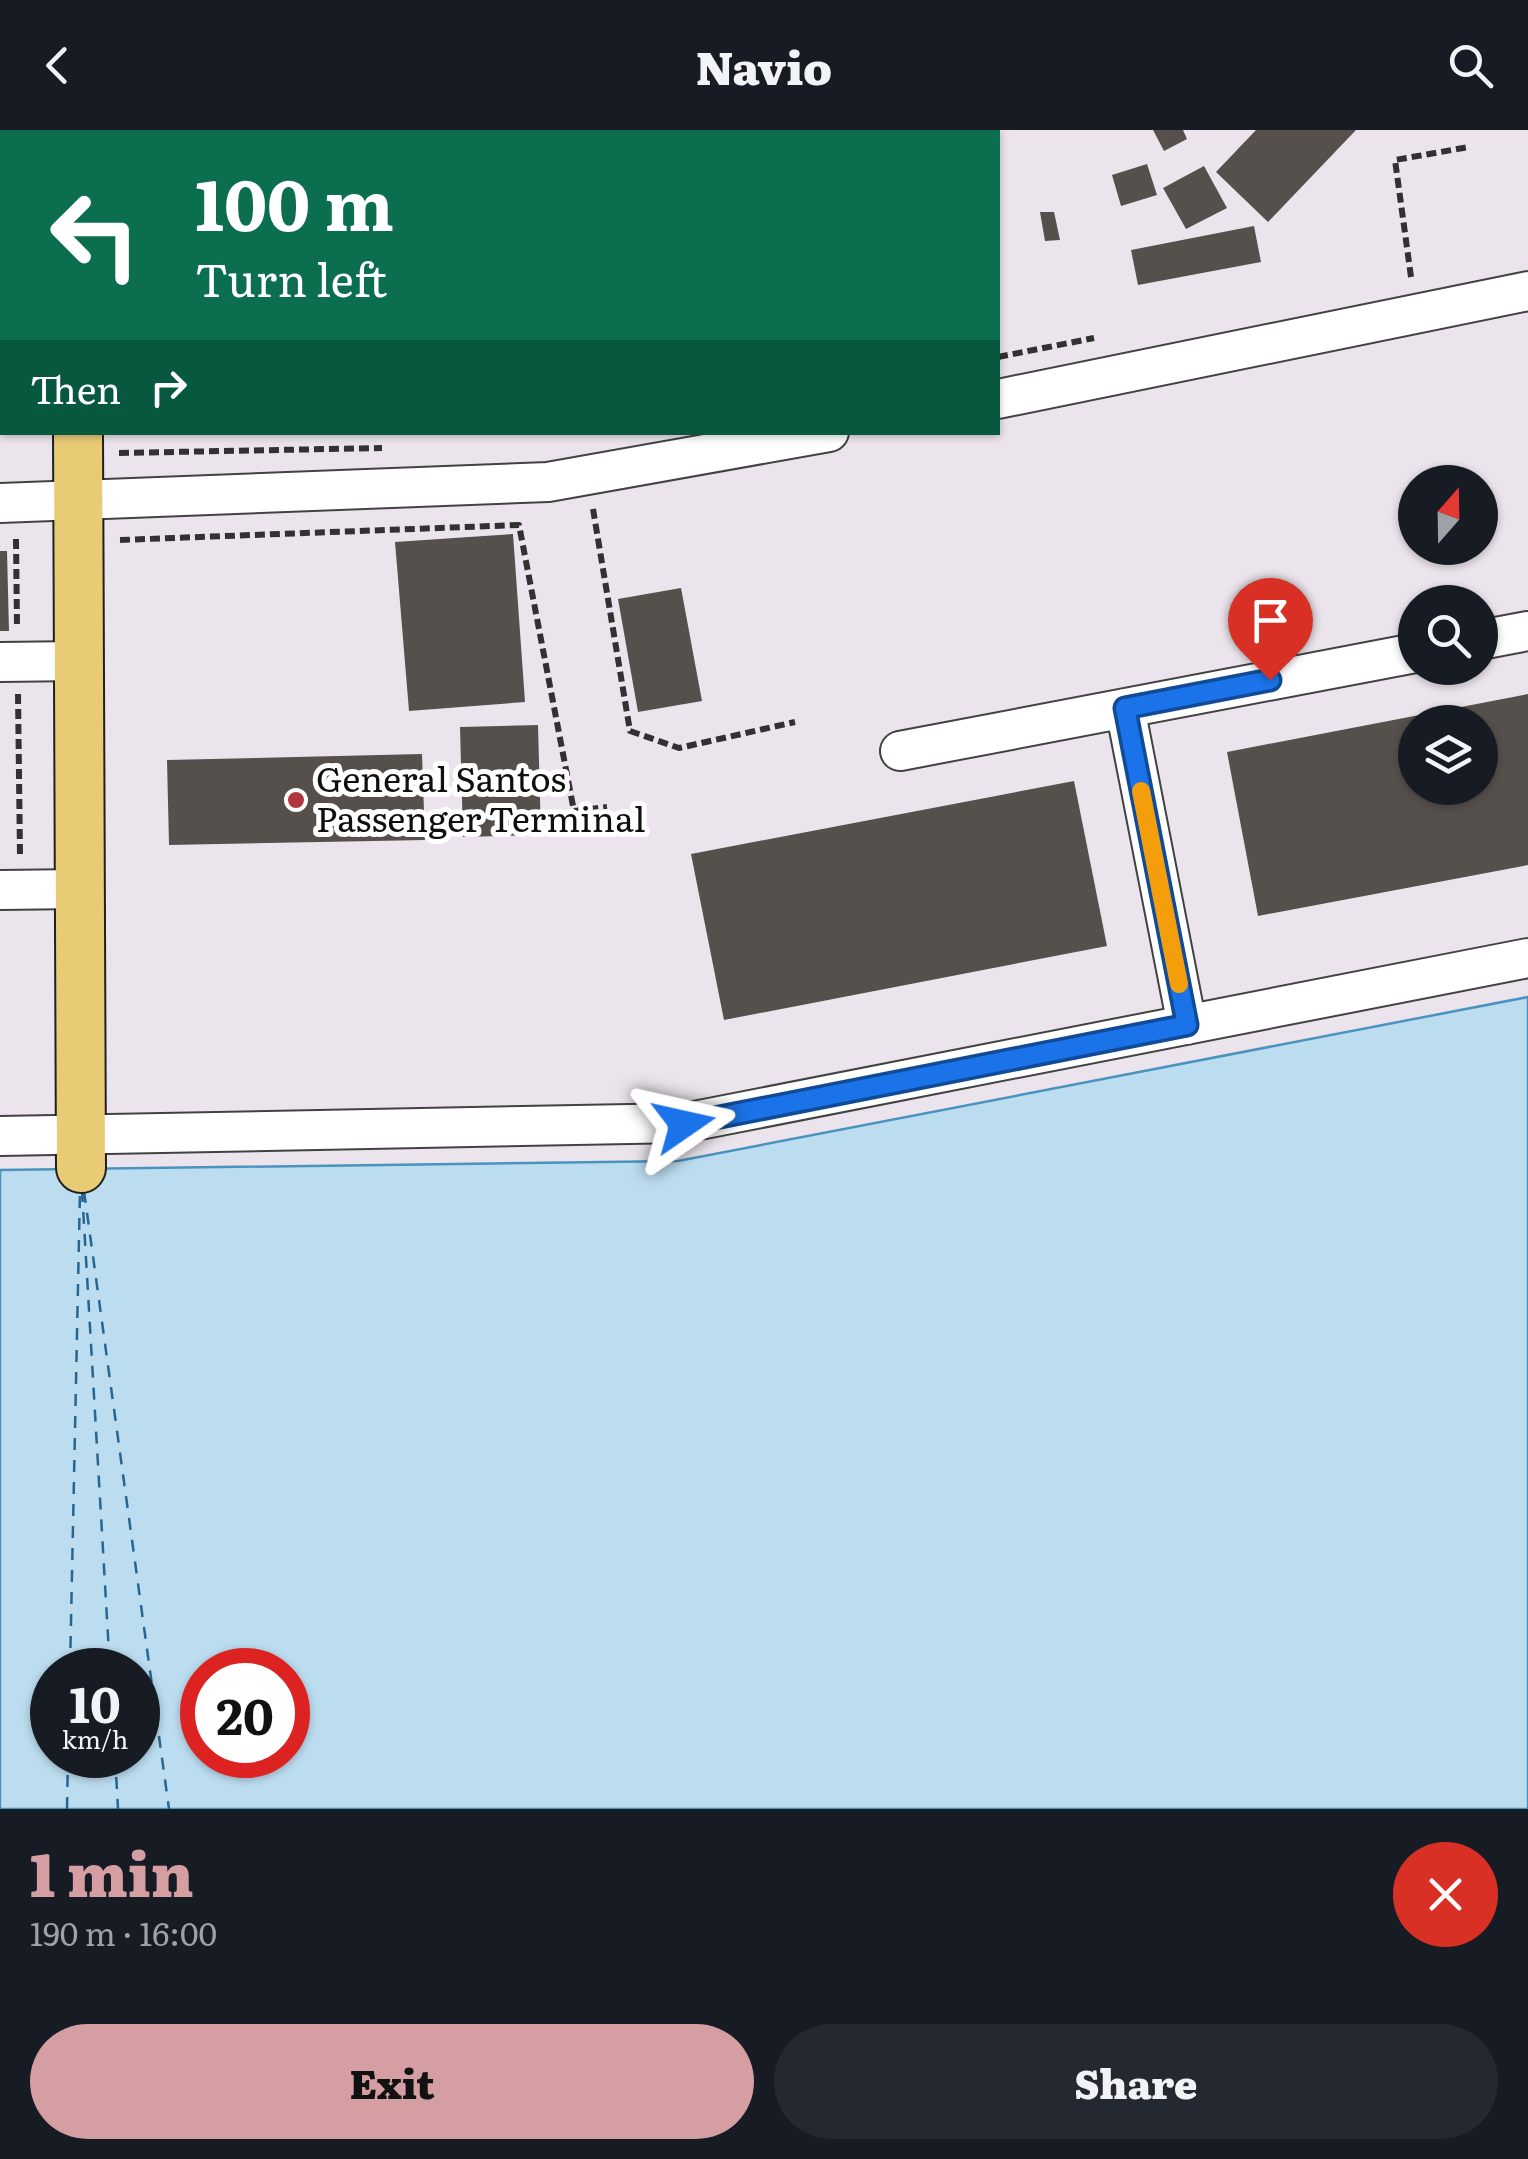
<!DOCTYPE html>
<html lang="en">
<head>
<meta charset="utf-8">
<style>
  :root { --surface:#171b24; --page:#242831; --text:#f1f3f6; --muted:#9ea1a6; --accent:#d49ea3 }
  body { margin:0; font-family:Literata,serif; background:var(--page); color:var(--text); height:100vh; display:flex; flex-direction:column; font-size:38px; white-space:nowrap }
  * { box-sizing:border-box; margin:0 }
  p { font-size:32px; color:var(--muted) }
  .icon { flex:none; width:55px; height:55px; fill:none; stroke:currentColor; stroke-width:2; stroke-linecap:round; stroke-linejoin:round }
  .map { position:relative; height:1679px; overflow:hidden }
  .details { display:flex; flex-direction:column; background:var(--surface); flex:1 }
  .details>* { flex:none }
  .banner { position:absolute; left:0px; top:0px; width:1000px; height:305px; box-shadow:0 2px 8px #0004; background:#0b6e4f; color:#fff; overflow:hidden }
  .needle { width:65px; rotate:20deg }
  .fabs { position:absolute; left:1398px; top:335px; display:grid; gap:20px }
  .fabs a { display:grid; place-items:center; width:100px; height:100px; border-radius:50%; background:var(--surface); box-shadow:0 2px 8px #0004; font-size:50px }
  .speed { position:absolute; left:30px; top:1518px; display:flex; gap:20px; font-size:50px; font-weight:700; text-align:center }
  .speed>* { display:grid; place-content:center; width:130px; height:130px; border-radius:50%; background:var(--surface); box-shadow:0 2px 8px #0004; line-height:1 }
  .speed small { font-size:25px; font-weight:400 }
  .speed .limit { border:15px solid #d22; background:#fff; color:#111 }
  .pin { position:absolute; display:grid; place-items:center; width:85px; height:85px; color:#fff; margin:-102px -42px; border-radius:50% 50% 50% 0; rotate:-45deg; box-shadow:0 0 10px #0007 }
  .pin .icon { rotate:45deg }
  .me { position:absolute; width:110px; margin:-55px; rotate:79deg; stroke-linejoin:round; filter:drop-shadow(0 0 8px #0008) }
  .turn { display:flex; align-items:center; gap:35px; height:210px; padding:0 30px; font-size:45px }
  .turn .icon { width:130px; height:130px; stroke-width:2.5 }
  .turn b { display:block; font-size:70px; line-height:85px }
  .then { display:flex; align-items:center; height:95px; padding:0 30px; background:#0003; gap:20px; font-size:38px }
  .round { display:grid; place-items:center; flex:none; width:105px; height:105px; border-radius:52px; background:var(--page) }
  .headline { display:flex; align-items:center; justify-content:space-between; height:170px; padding:0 30px }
  h1 { font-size:60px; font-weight:800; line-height:75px; color:var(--accent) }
  .action { display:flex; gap:20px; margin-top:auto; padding:20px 30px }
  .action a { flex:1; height:115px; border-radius:60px; background:var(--accent); color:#111; font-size:40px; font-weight:800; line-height:115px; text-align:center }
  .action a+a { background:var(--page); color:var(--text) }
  header { display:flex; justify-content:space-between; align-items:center; height:130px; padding:0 30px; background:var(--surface); font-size:45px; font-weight:800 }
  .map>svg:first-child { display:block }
  .industrial { fill:#ebe4ec; fill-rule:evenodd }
  .water { fill:#bcddf0; stroke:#4b93bf; stroke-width:2.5; fill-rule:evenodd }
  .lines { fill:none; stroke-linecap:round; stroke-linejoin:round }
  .ferry { stroke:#256693; stroke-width:2.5; stroke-dasharray:12 10; stroke-linecap:butt }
  .building { fill:#56504c; fill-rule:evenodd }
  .minor-casing { stroke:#424242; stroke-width:42 }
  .major-casing { stroke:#202020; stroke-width:52 }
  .path { stroke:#313131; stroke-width:6; stroke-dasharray:10 5; stroke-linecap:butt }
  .minor { stroke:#fff; stroke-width:38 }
  .major { stroke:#e9cb76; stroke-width:48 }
  .route-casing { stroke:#114b97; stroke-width:25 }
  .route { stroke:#1a73e8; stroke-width:18 }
  .slow { stroke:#f59e0b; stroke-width:18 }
  .poi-dot { fill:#b0363e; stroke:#fff; stroke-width:4 }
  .labels { text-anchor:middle; stroke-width:10; stroke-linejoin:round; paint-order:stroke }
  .poi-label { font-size:35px; fill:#0f0f0f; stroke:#fff; text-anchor:start }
</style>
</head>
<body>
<header><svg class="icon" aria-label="back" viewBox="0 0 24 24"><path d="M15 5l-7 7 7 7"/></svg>Navio<svg class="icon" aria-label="search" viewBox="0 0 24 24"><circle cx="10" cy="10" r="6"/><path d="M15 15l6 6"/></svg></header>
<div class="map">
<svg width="1528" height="1679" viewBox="0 0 1528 1679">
  <rect width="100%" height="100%" fill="#fdfbf2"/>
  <path class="industrial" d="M294,0H1528V867L678,1031L0,1040V270L2,302H998V2ZM1415,352H1480V418H1415ZM1415,472H1480V538H1415ZM1415,592H1480V658H1415Z"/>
  <path class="water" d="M1528,867V1679H0V1040L678,1031ZM52,1540H138V1625H52ZM202,1540H288V1625H202Z"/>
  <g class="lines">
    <path class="ferry" d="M82,1060L110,1540
      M84,1061L169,1679
      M70,1540L80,1060
      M115,1625L118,1679
      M67,1679L68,1625"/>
  </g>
  <path class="building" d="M1153,0H1183L1187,9L1164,21Z
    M1256,0H1356L1268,92L1216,42Z
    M1147,34L1157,65L1121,76L1112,45Z
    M1204,36L1227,78L1186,99L1163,58Z
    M1040,82H1054L1060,110L1045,111Z
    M1254,96L1261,132L1138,155L1131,120Z
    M513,404L525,572L409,581L395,412Z
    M0,421H7L9,501H0Z
    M681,458L702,571L638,582L618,469Z
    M1528,564V735L1258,786L1227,622ZM1415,592H1480V658H1415Z
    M538,595L541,705L463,707L460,597Z
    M422,624L425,710L169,715L167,630Z
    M1074,651L1107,816L724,890L691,724Z"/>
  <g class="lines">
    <defs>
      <path id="minor" d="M717,0L719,2
        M998,269L1528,161
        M0,373L548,352L829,302
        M1480,510L1528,501
        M0,532L79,531
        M1125,578L1187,895
        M900,621L1415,523
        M0,760L80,759
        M0,1006L684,993L1528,828"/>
      <path id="major" d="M77,0V2
        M78,302L81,1038"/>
    </defs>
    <use href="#minor" class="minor-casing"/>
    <use href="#major" class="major-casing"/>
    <path class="path" d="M1411,147L1395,30L1469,17
      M998,227L1094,208
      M119,323L382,318
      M593,379L630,601L679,618L795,592
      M16,409L17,496
      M120,410L519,395L574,681L607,677
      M18,564L20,726"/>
    <use href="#minor" class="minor"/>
    <use href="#major" class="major"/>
  </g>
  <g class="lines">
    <defs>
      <path id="route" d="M684,994L1187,895L1125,578L1270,550"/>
    </defs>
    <use href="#route" class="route-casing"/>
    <use href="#route" class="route"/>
    <path class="slow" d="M1141,661L1179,854"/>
  </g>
  <circle class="poi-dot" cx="296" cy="670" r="10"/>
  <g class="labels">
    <g class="poi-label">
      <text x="316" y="662">General Santos<tspan x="316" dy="40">Passenger Terminal</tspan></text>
    </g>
  </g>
</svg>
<div class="fabs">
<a><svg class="needle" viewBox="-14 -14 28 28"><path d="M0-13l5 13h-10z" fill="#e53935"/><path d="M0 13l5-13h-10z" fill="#9ea1a6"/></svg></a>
<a><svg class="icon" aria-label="search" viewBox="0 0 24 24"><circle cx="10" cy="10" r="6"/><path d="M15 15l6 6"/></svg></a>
<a><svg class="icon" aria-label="layers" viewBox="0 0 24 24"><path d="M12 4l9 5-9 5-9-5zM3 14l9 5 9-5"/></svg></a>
</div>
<div class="speed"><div>10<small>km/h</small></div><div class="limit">20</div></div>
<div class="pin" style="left:1270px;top:550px;background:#d93025"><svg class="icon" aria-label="arrive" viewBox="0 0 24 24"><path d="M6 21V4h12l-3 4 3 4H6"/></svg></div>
<svg class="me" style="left:684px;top:994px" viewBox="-20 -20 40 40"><path d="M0-17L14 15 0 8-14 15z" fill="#1a73e8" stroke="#fff" stroke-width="4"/></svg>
<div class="banner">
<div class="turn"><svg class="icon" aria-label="left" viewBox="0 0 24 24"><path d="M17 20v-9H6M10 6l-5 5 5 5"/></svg><div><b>100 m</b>Turn left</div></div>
<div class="then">Then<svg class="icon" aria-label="right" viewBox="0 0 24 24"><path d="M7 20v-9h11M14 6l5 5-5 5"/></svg></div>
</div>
</div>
<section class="details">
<div class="headline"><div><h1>1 min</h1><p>190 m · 16:00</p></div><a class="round" style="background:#d93025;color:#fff"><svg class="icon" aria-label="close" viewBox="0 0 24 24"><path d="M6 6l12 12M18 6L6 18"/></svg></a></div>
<div class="action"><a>Exit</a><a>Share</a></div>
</section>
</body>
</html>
